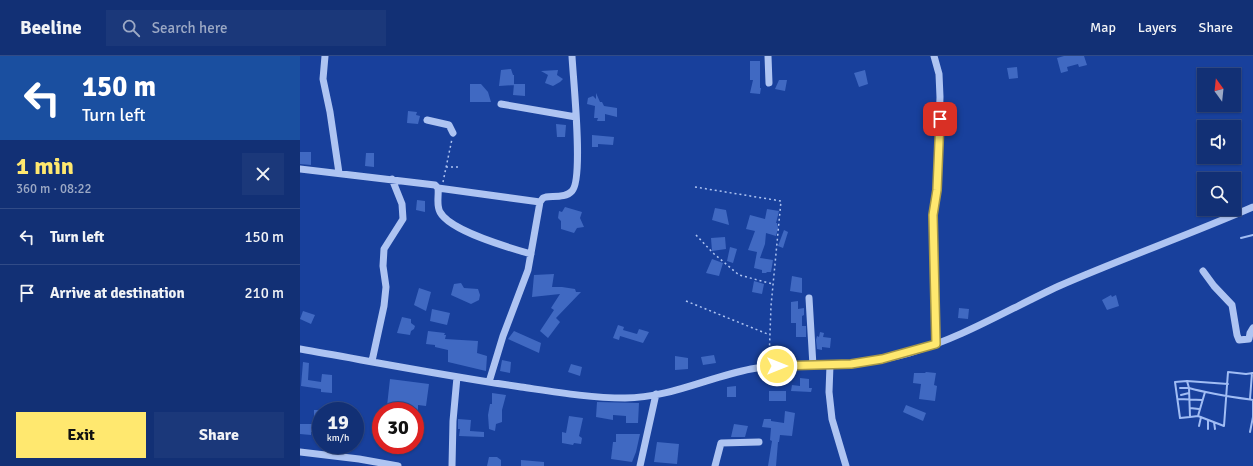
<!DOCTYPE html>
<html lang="en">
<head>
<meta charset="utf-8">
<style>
  :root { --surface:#123075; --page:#1b387a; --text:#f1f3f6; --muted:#9ca9c5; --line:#314b87; --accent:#ffe86f }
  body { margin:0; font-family:Signika,sans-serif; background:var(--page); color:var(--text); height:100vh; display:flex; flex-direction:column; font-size:15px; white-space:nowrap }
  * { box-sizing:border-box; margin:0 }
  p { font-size:13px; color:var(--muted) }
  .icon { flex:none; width:22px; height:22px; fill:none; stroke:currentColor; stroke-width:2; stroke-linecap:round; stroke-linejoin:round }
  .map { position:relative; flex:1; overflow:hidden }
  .panel { display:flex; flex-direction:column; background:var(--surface); width:300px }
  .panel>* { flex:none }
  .banner { background:#1a4fa0; color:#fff; overflow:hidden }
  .needle { width:26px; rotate:345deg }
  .controls { position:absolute; left:897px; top:12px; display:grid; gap:8px }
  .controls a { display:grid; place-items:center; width:44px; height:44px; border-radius:0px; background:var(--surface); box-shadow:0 1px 3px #0004,0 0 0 1px var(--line); font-size:20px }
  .speed { position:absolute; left:12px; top:346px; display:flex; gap:8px; font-size:20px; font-weight:700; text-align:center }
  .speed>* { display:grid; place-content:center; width:52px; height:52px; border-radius:50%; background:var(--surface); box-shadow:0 1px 3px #0004,0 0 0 1px var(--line); line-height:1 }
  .speed small { font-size:10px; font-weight:400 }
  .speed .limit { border:6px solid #d22; background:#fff; color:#111 }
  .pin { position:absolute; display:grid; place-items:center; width:34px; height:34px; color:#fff; margin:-17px; border-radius:8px; box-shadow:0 2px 6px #0006 }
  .me { position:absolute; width:44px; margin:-22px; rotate:90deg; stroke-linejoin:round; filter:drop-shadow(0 0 3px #0008) }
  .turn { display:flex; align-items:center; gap:14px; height:84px; padding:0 16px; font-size:18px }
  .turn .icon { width:52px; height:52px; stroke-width:2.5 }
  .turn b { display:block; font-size:28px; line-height:34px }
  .round { display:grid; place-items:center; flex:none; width:42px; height:42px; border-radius:0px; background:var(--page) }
  .summary { display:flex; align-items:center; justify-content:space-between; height:68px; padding:0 16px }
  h1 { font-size:24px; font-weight:700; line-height:30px; color:var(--accent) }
  .primary-button { display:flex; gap:8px; margin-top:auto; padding:8px 16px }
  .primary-button a { flex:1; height:46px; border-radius:0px; background:var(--accent); color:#111; font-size:16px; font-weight:700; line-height:46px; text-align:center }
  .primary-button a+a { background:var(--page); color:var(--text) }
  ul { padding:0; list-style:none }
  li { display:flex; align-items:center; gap:12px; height:56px; padding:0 16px; border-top:1px solid var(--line) }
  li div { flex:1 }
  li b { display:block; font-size:15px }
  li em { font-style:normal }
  header { display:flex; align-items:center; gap:24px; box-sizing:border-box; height:56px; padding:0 20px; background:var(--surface); border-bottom:1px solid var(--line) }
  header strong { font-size:19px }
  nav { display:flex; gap:22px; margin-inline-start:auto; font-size:14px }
  .search { width:280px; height:36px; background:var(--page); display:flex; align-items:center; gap:10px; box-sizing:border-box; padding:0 14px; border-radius:0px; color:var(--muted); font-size:15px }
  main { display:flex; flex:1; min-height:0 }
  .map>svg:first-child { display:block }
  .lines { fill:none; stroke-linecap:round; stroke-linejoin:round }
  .stream { stroke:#a1bdf4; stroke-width:2 }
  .building { fill:#4069c2 }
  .path { stroke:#aec4f2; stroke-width:1.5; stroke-dasharray:2 3; stroke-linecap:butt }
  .minor { stroke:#aec4f2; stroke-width:7 }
  .path-bridge { stroke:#aec4f2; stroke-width:1.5; stroke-dasharray:2 3; stroke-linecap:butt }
  .route-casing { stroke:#a69748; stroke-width:10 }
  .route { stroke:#ffe86f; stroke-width:7 }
</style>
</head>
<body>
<header>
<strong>Beeline</strong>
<div class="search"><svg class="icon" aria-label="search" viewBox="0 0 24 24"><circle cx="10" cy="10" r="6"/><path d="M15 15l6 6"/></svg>Search here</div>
<nav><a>Map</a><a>Layers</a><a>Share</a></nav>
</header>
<main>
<section class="panel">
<div class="banner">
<div class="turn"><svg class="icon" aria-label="left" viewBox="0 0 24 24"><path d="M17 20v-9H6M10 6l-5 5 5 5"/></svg><div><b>150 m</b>Turn left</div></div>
</div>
<div class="summary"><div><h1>1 min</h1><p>360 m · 08:22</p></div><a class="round"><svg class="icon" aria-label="close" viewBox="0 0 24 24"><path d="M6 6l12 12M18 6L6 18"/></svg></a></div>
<ul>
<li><svg class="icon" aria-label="left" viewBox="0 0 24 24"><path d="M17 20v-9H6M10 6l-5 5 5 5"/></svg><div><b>Turn left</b></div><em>150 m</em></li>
<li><svg class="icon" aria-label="arrive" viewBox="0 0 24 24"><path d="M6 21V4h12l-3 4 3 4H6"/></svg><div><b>Arrive at destination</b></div><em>210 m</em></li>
</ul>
<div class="primary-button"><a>Exit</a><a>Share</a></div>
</section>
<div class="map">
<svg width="953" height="410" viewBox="0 0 953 410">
  <rect width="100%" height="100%" fill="#18409c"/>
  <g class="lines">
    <path class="stream" d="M941,182L953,179
      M887,325L875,326L880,362L890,361
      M928,328L887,325L889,332C910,338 932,341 953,344
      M880,332H889L890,361L898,360
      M905,336L898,360L924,370L928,316L946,318L953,317
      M881,339L889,337
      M878,343L902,344
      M950,343L952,317
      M890,352L899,353
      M953,361V344
      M914,366L915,373
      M899,370L901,361
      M908,373V364
      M950,376L953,361"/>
  </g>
  <path class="building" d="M764,0H784L787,9L779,11L778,8L767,11L768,15L761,17L757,2Z
    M450,5H460V32H461L460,38L450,37L453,24H450Z
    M717,11L718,22L709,23L707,12Z
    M211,13L213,19H214V29L199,30L201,14Z
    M258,14L257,19L263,23L260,26L253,30L245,27L248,19L241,15Z
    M565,14L568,28L559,31L554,17Z
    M479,24H487L485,35L475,33Z
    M170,28H181L188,36L191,46H170Z
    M214,28H225V40L213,39Z
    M296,37L300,46H302L304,50L317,52V61L305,58V65H297L298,62H294L295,50L287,48L288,42L293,40L296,43Z
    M108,55L117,56L116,59L120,60L118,68L107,67Z
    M256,68L266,69L265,81H257Z
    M292,79L314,81L313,89L298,88V91H292Z
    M0,96H11V109L0,108Z
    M66,97H74V111L65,110Z
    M117,144L125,145V156L116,154Z
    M265,151L282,156L280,162L284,171L277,172L274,177L261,173V165L258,162L259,155L262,156Z
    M415,152L426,154L429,169L412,164Z
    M467,153L479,155L476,167H477L478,172L476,180L466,177L465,188L460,202L473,204L471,216H467L466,217H462V214L454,212L457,196L448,194L455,175L446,173L450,159L465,163Z
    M484,174L488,176L483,192L478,190Z
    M425,181L426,193L412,195L411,182Z
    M430,191L437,193L433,207L427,205Z
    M412,203L423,207L419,220L406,217Z
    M254,218L252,231H262L275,233L276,236H281L256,262L260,266L248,282L240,275L254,254L251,252L260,238L232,241L234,219Z
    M492,220L502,222V237L490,235Z
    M454,225L464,228L462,238L452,236Z
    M161,227L164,232L178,233L180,239L179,244L171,248L151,239L154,228Z
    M119,232L131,236L126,255L114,249Z
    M811,239L812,241L816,239L819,250L807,254L802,244Z
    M498,245V253L504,252V259L502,260V270H506V281H496V267H491V246Z
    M659,252L669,253L668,263L658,262Z
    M132,253L150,257L147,269L130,265Z
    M3,255L15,259L11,268L0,263Z
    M102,261L111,263V267L115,270L114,273L111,275L110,279L97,277Z
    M318,269L324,271L323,274L337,278L339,273L349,276L343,287L320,280L319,284L313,282Z
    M128,275L145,277L144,279H146L145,283L178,285L177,297L187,300L186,315L148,306V294L135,291V289L126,288Z
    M214,275L241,287L239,297L208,283Z
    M520,276L524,277L523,281L531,282L530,292L522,291V294L517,293L516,284L517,280L519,281Z
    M414,299L416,307L403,309L401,301Z
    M375,300L388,302V313L375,314Z
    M202,304L211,306L210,317L200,315Z
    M3,306L9,307L8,324L21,326L22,318L32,319V337L21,336V333L1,330Z
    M271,308L282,311L280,320L268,316Z
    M626,316L636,317L634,329L637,330L635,345L619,343L621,328L613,327L614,317H625Z
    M500,322L509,323V332H512L511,336L491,335L492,329L500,330Z
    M90,323L129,328L126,350L118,349V355H91V351L87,350Z
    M436,330V341H427V331Z
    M469,335H486V345H469Z
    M192,337L206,339L202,354V366L196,368L195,375L189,373L188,359L190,348H192Z
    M297,346L339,347L338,367H326V360L313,359V364L296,361Z
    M606,349L626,357L623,365L603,356Z
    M14,354H21V376H11V379L0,378V368H14Z
    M485,355L495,357L492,380L480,379L479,386H478L476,410H468L472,385L470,384L471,372L462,371L464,363H471V365L484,367Z
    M269,360L283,362L279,380L282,382L281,388L274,387L273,389L262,387V376L266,377Z
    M158,363L171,364L170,375L184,376V381L159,380L160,373H158Z
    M434,368L448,370L445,381H431Z
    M316,378H340L336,396L332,406L311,403L313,386H316Z
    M357,386L379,388L377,408L354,406Z
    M189,401H197L201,404V410H187Z
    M221,404L244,406V410H221Z"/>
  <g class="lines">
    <path class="path" d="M146,111H159
      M143,126L152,83
      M395,131L481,145L471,250L469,305
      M396,179L413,197L439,219L473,228
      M386,245L470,279"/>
    <path class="minor" d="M25,0L23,23L30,56L39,117
      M468,0L469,27
      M634,0L639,18L640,41L637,134L633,159L636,288
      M201,48L276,61
      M127,64L149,69L153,77
      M0,113L135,129L138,132L240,146
      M138,132C139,140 136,149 140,156C150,175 210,192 231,198
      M903,215L914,230L932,249L937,279L939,284L949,283L950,277L953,272
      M509,242L513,310
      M0,293C74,306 147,320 221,331C255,336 290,342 325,342C369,342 409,321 451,313C477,308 504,310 530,309C557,309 583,304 609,297C662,282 709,253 759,230C823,202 889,179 953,151
      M72,305L84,250L86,231L83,210L84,193L103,163L102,148L92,123
      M530,309L529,336L532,363L546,410
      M189,326L203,280L228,214L240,146L243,142L246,141C254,140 266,142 272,135C284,123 273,22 272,0
      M0,396L59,403L98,410
      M152,410L153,365L157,321
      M340,410L356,338
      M415,410L421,387L459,386"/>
    <path class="path-bridge" d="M911,230L914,227"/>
  </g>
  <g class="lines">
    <defs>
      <path id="route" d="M477,310L551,308L582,303L636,288L633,159L637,134L640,63"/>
    </defs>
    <use href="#route" class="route-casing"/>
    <use href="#route" class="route"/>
  </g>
</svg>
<div class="controls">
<a><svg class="needle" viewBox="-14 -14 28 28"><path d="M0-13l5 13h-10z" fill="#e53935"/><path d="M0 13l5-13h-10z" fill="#9ca9c5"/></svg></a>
<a><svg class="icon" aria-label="sound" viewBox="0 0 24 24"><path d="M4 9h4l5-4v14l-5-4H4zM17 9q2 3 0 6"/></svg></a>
<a><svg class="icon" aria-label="search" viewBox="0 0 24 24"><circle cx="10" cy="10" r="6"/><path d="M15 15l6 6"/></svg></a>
</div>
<div class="speed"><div>19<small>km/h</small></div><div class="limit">30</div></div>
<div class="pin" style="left:640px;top:63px;background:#d93025"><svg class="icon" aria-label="arrive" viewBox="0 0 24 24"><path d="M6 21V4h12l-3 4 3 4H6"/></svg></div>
<svg class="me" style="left:477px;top:310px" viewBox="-20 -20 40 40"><circle r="17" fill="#ffe86f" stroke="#fff" stroke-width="3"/><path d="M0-11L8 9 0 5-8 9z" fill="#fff"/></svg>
</div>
</main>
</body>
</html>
